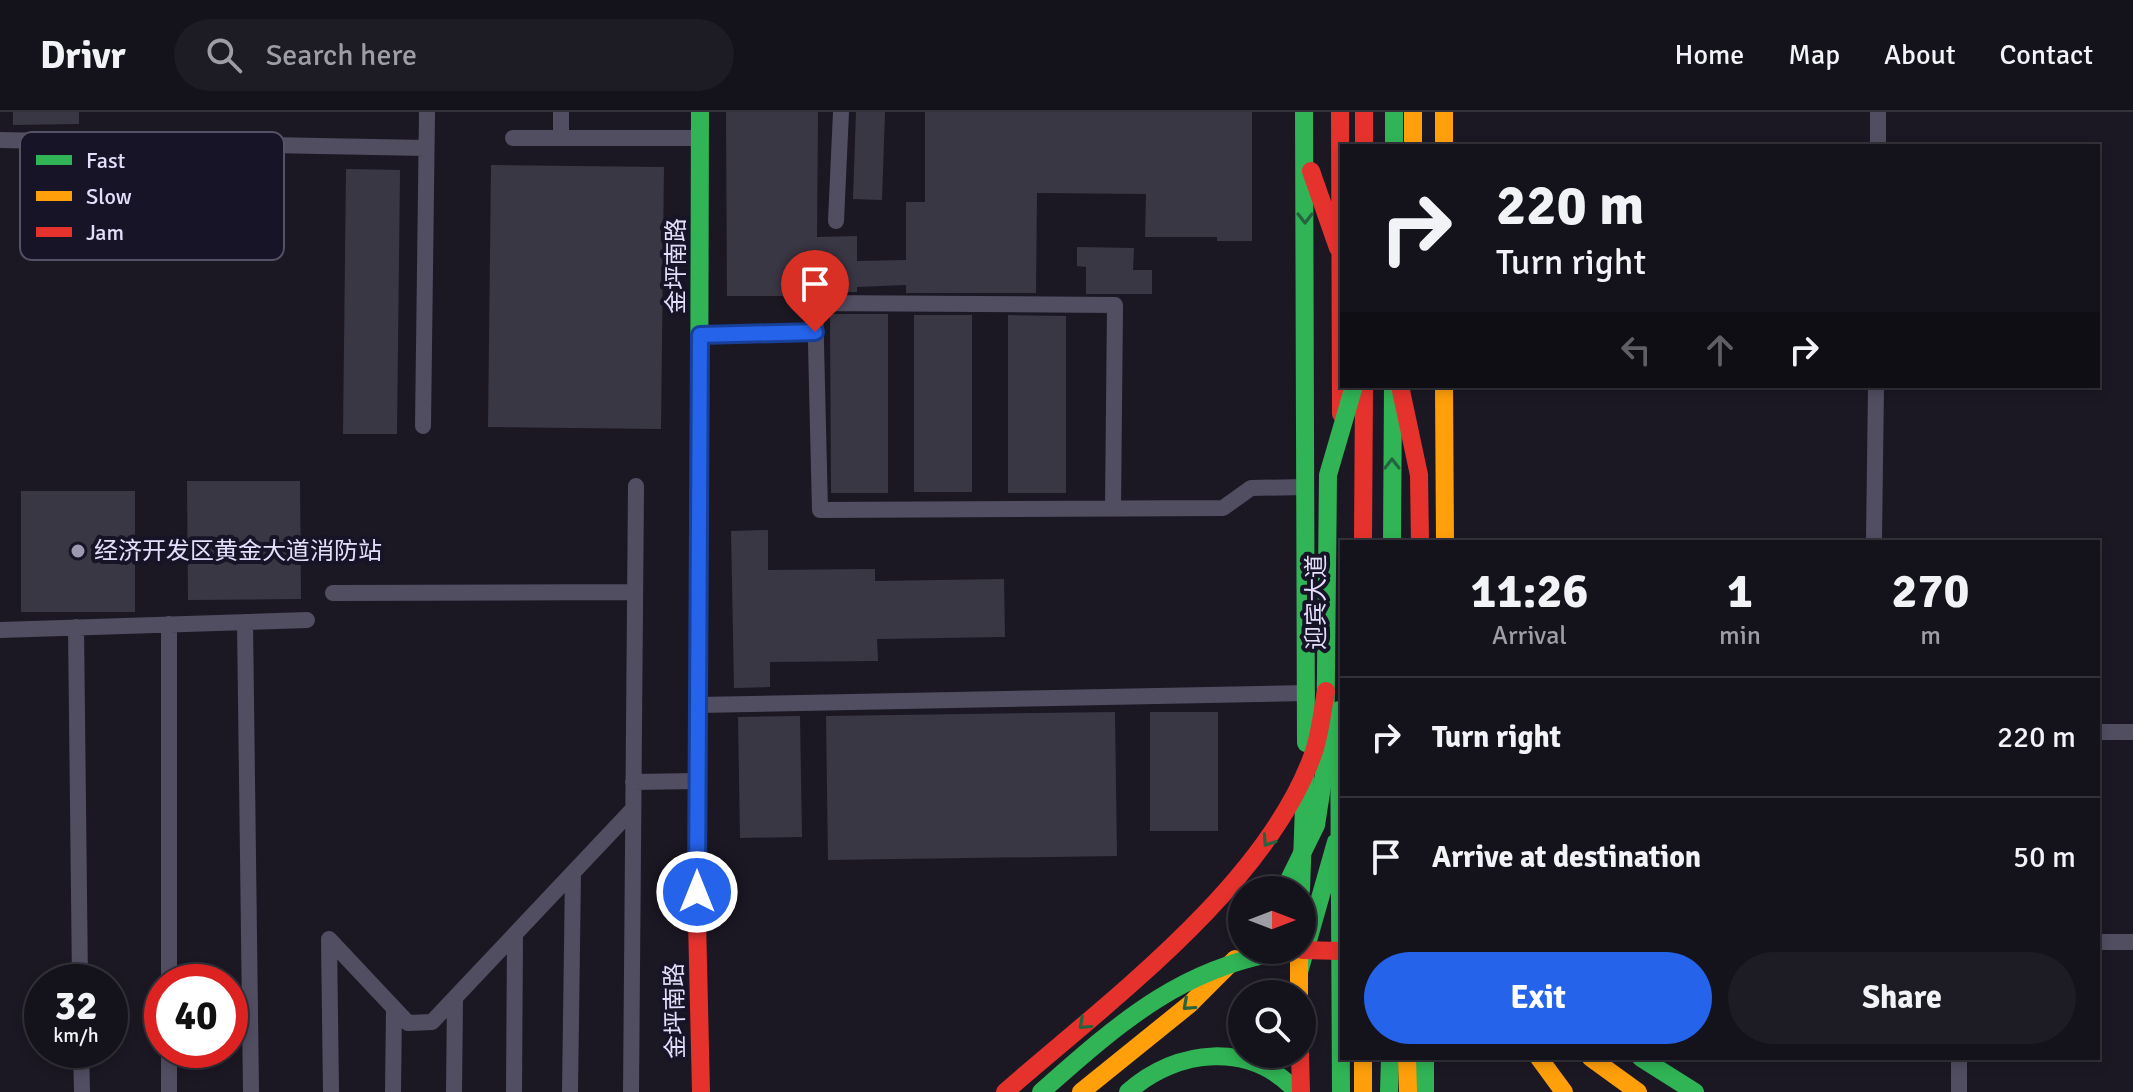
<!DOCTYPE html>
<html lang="en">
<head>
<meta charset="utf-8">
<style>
  :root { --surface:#14121b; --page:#1d1b24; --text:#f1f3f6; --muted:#9d9ea3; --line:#33323a; --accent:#2563eb }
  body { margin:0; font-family:Signika,"Noto Sans SC",sans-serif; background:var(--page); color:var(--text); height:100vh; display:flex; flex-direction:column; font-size:30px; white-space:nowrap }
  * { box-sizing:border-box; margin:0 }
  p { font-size:26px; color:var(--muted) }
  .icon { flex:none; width:44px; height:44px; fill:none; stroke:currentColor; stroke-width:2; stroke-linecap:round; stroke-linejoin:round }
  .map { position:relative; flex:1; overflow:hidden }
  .panel { position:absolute; left:1340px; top:428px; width:760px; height:520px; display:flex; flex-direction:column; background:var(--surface); border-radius:0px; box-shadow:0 4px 12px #0003,0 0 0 2px var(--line) }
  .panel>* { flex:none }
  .banner { position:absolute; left:1340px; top:32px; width:760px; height:244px; border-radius:0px; box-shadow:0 4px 12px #0003,0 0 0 2px var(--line); background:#14121b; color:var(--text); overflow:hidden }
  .needle { width:52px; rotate:90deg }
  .fabs { position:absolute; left:1228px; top:764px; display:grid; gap:16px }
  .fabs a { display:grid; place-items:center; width:88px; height:88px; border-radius:50%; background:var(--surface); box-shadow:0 4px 12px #0003,0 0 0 2px var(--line); font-size:40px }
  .speed { position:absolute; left:24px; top:852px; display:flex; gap:16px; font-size:40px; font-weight:700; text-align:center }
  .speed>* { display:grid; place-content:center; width:104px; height:104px; border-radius:50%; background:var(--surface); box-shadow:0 4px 12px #0003,0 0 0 2px var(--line); line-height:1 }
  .speed small { font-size:20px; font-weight:400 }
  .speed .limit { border:12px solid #d22; background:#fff; color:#111 }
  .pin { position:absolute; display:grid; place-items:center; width:68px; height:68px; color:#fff; margin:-82px -34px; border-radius:50% 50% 50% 0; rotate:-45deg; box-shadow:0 0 8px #0007 }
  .pin .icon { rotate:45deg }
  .me { position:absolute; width:88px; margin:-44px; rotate:0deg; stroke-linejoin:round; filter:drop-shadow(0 0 6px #0008) }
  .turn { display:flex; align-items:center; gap:28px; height:168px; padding:0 24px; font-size:36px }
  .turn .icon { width:104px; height:104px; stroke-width:2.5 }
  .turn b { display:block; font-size:56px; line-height:68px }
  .lanes { display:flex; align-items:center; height:76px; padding:0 24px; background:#0003; justify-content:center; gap:40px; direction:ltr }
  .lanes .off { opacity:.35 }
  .eta { display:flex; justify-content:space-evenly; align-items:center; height:136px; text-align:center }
  .eta b { font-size:48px; font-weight:700; line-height:56px }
  .button { display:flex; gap:16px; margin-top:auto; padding:16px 24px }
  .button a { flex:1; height:92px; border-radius:48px; background:var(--accent); color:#fff; font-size:32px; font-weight:700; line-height:92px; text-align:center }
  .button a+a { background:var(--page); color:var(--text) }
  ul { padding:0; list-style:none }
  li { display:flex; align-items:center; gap:24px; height:120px; padding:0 24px; border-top:2px solid var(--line) }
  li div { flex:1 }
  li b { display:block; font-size:30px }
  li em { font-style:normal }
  header { display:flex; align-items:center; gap:48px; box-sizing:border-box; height:112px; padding:0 40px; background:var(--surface); border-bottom:2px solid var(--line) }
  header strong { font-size:38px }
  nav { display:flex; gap:44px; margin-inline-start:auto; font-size:28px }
  .search { width:560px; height:72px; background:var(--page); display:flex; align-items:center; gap:20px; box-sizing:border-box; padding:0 28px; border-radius:44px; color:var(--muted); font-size:30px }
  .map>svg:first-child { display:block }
  .building { fill:#3a3744 }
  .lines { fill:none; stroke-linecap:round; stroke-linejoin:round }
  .street { stroke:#514e62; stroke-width:16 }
  .fast { stroke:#30b455; stroke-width:18 }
  .slow { stroke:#ff9f0a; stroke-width:18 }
  .jam { stroke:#e5322d; stroke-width:18 }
  .fast-bridge { stroke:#30b455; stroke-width:18 }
  .jam-bridge { stroke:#e5322d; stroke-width:18 }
  .oneway { stroke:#24643e }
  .route-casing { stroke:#184099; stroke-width:20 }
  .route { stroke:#2563eb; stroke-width:14 }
  .poi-dot { fill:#9d99b0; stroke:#181428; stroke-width:3 }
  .labels { text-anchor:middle; stroke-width:8; stroke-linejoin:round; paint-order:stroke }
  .street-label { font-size:24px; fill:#e3dffb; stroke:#181428 }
  .poi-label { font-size:24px; fill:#e3dffb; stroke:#181428; text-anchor:start }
  .key { fill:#181428; stroke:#555167; stroke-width:2 }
  .key-label { font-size:22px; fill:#e3dffb }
</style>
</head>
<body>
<header>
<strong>Drivr</strong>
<div class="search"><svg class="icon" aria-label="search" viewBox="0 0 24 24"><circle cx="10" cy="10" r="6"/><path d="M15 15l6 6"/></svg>Search here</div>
<nav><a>Home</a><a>Map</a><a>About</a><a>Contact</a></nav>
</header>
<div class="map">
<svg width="2133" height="980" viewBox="0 0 2133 980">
  <rect width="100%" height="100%" fill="#1b1824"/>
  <path class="building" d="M13,0H79V12L13,13Z
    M726,0H818L817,125L857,124V149L906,148V90H925V0H1252V129H1217V125H1145L1146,82L1037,81L1036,181H906V173L857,175V180H815L807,184H727Z
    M856,0H885L882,88L853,87Z
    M491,53L664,55L661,317L488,315Z
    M346,57L400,58L397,322H343Z
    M1077,135L1134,136L1133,158H1152V182H1086V155L1077,154Z
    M830,202H888V381H831Z
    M914,203H972V380H914Z
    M1008,203L1066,204V381H1008Z
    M187,369H300L301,487L188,488Z
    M21,379H135V500H21Z
    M768,418V458L875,457V469L1004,467L1005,525L877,527L878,549L770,550V575L734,576L731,419Z
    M1115,600L1117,744L828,748L826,604Z
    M1150,600H1218V719H1150Z
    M800,604L802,725L740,726L738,605Z"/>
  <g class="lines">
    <path class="street" d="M561,0V26
      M513,26H700
      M0,28L426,36
      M1878,34V0
      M836,109L841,0
      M700,223L815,220
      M423,314L427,0
      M1113,396L1115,193L815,191L820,398L1223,396L1251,376L1306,375
      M1874,427L1876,274
      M333,481L635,480
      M245,510L251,980
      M169,512V870
      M76,515L80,870
      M0,518L307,508
      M698,593L1307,581
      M2098,620H2133
      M633,670L698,669
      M329,827L408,911L432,910L633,697
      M329,827L331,980
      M2098,830H2133
      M81,938L82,980
      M169,938V980
      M393,980L394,898
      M454,980L455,887
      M514,980L515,823
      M570,980L573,761
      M631,980L636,374
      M1959,980V946"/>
    <path class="fast" d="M1304,0L1306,631
      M1394,0V34
      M699,357L700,0
      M1392,430L1393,274
      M1339,598L1341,980
      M1301,778L1305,665
      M1299,860L1336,730
      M1425,946V980
      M1641,946L1695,980
      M1128,980C1177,936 1251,929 1297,980
      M1389,980L1390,946"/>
    <path class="slow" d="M1413,0V34
      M1444,0V34
      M1444,274L1445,430
      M1299,847V882
      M1363,946V980
      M1407,946L1408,980
      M1539,946L1564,980
      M1591,946L1638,980
      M1081,980L1190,892L1235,847"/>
    <path class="jam" d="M1340,0L1341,302
      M1364,0V34
      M1311,59L1338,136
      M699,357L697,808L701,980
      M1363,430L1364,274
      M1300,942L1301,980"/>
    <path class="fast-bridge" d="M1284,778L1316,713L1325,655L1328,363L1354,274
      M1041,980C1120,910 1186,851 1294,838"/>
    <path class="jam-bridge" d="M1400,274L1419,363L1420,430
      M1302,838L1342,839
      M1005,980C1108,890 1264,775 1312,645C1320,625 1322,600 1326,579"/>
  </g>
  <defs><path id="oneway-chevron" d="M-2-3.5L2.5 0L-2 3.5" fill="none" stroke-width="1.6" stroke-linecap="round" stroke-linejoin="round" transform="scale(2)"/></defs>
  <g class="oneway">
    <use href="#oneway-chevron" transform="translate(1305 106) rotate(90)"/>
    <use href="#oneway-chevron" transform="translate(1392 352) rotate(-90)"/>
    <use href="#oneway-chevron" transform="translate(1268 729) rotate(124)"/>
    <use href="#oneway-chevron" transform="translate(1188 893) rotate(138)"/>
    <use href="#oneway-chevron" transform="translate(1084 912) rotate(138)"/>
  </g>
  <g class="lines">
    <defs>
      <path id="route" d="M697,780L700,223L815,220"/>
    </defs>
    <use href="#route" class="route-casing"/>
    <use href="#route" class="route"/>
  </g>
  <circle class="poi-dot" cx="78" cy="439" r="8"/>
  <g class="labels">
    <g class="street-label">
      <text transform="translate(676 154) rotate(-90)" y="8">金坪南路</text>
      <text transform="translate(1316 490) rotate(-90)" y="8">迎宾大道</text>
      <text transform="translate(675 899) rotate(-91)" y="8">金坪南路</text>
    </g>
    <g class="poi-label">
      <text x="94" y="447">经济开发区黄金大道消防站</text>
    </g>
  </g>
  <rect x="20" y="20" width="264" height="128" rx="12" class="key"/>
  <rect x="36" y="43" width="36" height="10" fill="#30b455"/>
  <rect x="36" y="79" width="36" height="10" fill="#ff9f0a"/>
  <rect x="36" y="115" width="36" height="10" fill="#e5322d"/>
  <g class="key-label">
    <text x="86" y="56">Fast</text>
    <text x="86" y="92">Slow</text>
    <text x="86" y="128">Jam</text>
  </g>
</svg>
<div class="fabs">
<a><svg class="needle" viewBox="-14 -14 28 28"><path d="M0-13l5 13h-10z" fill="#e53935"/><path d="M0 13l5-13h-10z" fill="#9d9ea3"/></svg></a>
<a><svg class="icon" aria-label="search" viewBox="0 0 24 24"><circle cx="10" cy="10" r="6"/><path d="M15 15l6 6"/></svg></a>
</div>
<div class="speed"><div>32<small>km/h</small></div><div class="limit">40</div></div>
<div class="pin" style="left:815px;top:220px;background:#d93025"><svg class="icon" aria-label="arrive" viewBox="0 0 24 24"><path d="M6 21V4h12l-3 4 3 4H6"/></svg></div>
<svg class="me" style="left:697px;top:780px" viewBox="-20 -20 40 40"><circle r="17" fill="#2563eb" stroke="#fff" stroke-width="3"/><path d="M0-11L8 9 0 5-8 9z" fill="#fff"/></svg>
<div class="banner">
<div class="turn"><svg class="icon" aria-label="right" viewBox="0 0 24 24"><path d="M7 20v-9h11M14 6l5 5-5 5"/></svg><div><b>220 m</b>Turn right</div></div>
<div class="lanes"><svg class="icon off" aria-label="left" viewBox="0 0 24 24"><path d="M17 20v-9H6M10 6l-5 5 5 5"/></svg><svg class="icon off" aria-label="ahead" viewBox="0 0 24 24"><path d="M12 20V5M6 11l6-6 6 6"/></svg><svg class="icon" aria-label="right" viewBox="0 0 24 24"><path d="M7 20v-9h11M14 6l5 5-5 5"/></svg></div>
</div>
<section class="panel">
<div class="eta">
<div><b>11:26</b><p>Arrival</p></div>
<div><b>1</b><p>min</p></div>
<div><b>270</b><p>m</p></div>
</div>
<ul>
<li><svg class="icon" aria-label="right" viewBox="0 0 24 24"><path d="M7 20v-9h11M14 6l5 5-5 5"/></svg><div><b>Turn right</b></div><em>220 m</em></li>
<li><svg class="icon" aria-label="arrive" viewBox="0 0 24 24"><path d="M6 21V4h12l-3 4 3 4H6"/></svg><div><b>Arrive at destination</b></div><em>50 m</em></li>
</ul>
<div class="button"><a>Exit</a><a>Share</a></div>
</section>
</div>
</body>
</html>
